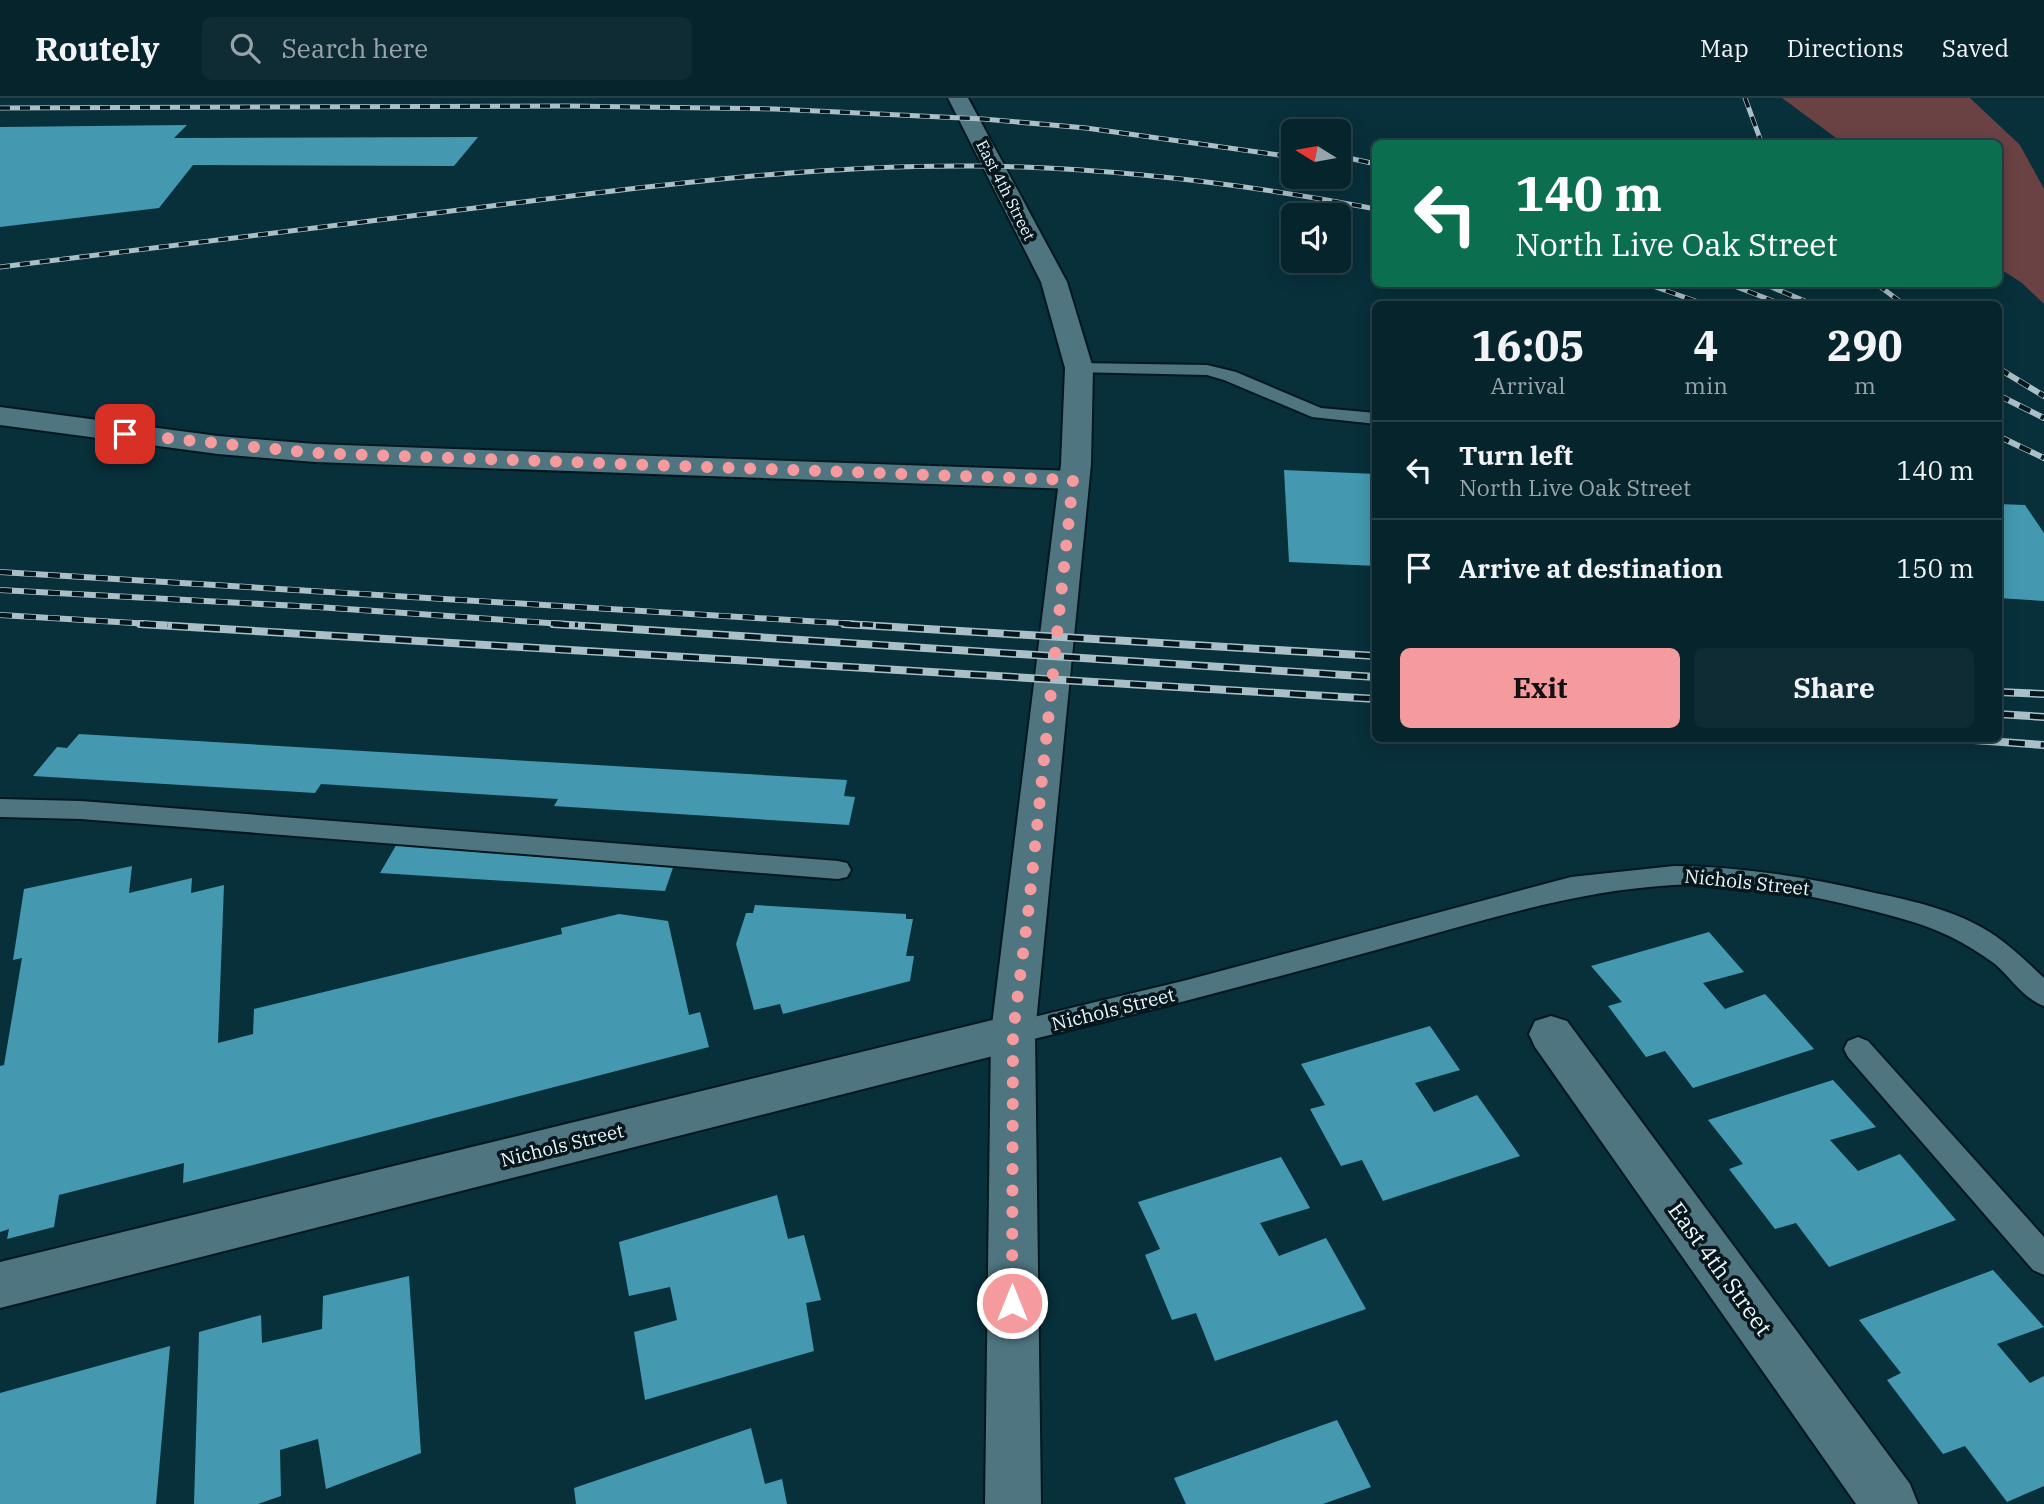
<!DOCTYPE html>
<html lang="en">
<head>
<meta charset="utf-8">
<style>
  :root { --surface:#06242c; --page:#0f2c34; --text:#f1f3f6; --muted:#98a4a9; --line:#274148; --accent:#f59b9e }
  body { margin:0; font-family:"IBM Plex Serif",serif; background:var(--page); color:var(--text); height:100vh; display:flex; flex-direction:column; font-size:26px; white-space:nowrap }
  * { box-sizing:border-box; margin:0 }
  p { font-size:23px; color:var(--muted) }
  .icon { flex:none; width:38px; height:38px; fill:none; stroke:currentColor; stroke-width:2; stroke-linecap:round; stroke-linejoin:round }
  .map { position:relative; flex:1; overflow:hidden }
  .drawer { position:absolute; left:1372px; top:203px; width:630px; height:441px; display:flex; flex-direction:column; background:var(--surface); border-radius:10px; box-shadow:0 4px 18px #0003,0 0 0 2px var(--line) }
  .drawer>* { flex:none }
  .guide { position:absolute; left:1372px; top:42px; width:630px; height:147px; border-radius:10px; box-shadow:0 4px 18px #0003,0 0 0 2px var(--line); background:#0b6e4f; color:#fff; overflow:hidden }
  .needle { width:46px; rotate:281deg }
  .buttons { position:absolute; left:1281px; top:21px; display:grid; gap:14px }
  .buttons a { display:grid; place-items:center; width:70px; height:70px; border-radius:10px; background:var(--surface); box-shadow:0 4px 18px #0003,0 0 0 2px var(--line); font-size:35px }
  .pin { position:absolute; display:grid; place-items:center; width:60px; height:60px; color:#fff; margin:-30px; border-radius:14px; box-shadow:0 4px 10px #0006 }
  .me { position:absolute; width:77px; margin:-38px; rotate:0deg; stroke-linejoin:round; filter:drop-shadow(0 0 5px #0008) }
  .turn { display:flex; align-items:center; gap:24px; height:147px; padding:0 28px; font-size:32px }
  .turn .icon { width:91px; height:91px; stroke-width:2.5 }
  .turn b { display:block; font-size:49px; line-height:60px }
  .eta { display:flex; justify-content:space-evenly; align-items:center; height:119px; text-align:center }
  .eta b { font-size:42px; font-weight:800; line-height:49px }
  .primary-button { display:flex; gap:14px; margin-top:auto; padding:14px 28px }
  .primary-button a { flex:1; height:80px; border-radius:10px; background:var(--accent); color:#111; font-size:28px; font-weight:800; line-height:80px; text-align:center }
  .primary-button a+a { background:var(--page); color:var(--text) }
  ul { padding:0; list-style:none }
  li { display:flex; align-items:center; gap:21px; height:98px; padding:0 28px; border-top:2px solid var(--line) }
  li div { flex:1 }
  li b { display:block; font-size:26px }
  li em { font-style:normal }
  header { display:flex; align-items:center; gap:42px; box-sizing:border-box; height:98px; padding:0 35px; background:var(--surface); border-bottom:2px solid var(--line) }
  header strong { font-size:33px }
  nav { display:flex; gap:38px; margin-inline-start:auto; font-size:24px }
  .search { width:490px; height:63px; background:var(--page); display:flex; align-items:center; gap:18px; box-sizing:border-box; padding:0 24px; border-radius:10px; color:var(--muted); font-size:26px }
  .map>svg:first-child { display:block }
  .green { fill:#6a4243 }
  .building { fill:#4499b1 }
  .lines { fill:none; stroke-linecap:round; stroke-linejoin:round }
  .service-casing { stroke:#00171f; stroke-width:4 }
  .minor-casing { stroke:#00171f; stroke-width:4 }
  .tertiary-casing { stroke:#00171f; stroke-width:4 }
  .service { fill:#4e7580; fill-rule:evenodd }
  .minor { fill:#4e7580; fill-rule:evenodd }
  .tertiary { fill:#4e7580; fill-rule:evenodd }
  .rail-far2-casing { stroke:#aac0c8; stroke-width:5 }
  .rail-far1-casing { stroke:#aac0c8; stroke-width:6 }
  .rail-casing { stroke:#aac0c8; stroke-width:8 }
  .rail-far2 { stroke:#06161a; stroke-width:3.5; stroke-dasharray:10; stroke-linecap:butt }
  .rail-far1 { stroke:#06161a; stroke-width:4.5; stroke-dasharray:12; stroke-linecap:butt }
  .rail { stroke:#06161a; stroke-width:5; stroke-dasharray:16; stroke-linecap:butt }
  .route { stroke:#f59b9e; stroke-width:12; stroke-dasharray:0 21.6 }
  .labels { text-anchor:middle; stroke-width:7; stroke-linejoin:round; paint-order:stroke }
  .far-street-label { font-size:16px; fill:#e8f8fe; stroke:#06161a }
  .street-label { font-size:19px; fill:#e8f8fe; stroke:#06161a }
  .near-street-label { font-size:23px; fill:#e8f8fe; stroke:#06161a }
</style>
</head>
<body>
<header>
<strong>Routely</strong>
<div class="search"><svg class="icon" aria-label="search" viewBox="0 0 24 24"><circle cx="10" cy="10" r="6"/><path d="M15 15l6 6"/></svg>Search here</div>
<nav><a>Map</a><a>Directions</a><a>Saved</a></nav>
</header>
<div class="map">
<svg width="2044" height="1406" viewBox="0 0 2044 1406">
  <rect width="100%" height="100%" fill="#08303b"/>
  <path class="green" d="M1782,0H1970L2020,47L2044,91V206L2022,185L1999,170L1998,46L1843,45Z"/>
  <path class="building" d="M187,27L174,40L478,39L454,68L193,67L159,110L0,129V29Z
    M1284,372L1376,376V468L1289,464Z
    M1998,406L2025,407L2044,435V503L1998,500Z
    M79,636L847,682L844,698L855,699L849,727L554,708L558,701L321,686L315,695L33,678L57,649L67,650Z
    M398,744L676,761L665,793L380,775Z
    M132,768L129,795L192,780L191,795L224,787L218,945L253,936L254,911L562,836L561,830L619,816L668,823L689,917L700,914L709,949L183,1085L184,1065L59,1097L54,1129L7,1141L9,1131L0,1134V968L4,967L22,860L13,862L24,791Z
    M755,807L906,816V821H913L906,858H914L910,883L783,916L780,906L754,912L736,846L746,815H753Z
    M1709,834L1744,874L1703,885L1725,911L1765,896L1814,951L1693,990L1665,953L1646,959L1608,908L1622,904L1591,868Z
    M1430,928L1460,972L1415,985L1434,1014L1477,997L1520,1058L1383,1103L1362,1062L1341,1068L1310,1011L1325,1007L1301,966Z
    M1833,982L1876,1029L1830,1042L1858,1073L1900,1056L1956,1122L1829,1169L1796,1125L1775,1131L1729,1071L1743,1066L1708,1022Z
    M1281,1059L1310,1110L1260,1125L1279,1158L1326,1140L1366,1211L1215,1263L1196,1215L1172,1222L1145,1157L1160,1151L1138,1104Z
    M777,1097L788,1141L804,1137L821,1202L806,1205L814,1253L645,1302L634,1234L677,1222L670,1189L629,1198L619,1144Z
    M1993,1172L2044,1229L1997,1246L2030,1285L2044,1278V1388L2007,1404L1965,1348L1943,1356L1887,1282L1901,1275L1859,1222Z
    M409,1178L421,1355L326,1391L318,1341L280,1352L281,1398L258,1406H194L199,1234L261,1217L262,1245L322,1231L323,1198Z
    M170,1248L156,1406H0V1295Z
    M1337,1322L1371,1389L1323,1406H1186L1174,1380Z
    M751,1330L765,1386L782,1381L787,1406H576L574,1390Z"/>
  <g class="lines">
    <defs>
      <path id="service" d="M1079,265L1207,267L1236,274L1321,310L1376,315V326L1312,319L1224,282L1207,277L1073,274L1070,270Z
        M0,701L81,703L838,763L847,765L851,772L847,779L838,781L81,721L0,719Z
        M1674,768C1743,769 1808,779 1875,795C1914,803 1957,813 1991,835C2011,848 2027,864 2044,880V908C2024,901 2011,880 1995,866C1967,845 1937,830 1903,821C1830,801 1749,782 1673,787C1570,793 1475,825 1376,852C1255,885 1135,917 1013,946L1003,943L999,935L1003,927L1013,924L1187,882L1571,779Z
        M1858,939L1868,943L2044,1139V1177L2033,1172L1848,959L1844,951L1848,943Z"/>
      <path id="minor" d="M0,309L218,338L315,346L1073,373L1084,376L1088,382L1084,388L1073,391L315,364L218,356L0,327Z
        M1013,917L1029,922L1035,935L1029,948L1013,953L0,1210V1164Z
        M1551,918L1567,923L1910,1386L1918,1406H1856L1535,949L1529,936L1535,923Z"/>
      <path id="tertiary" d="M948,0H968L1067,184L1093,270L1091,366L1035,935L1041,1406H985L991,935L1061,366L1065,270L1041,184Z"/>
    </defs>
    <use href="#service" class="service-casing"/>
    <use href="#minor" class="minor-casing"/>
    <use href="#tertiary" class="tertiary-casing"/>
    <use href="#service" class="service"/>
    <use href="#minor" class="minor"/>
    <use href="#tertiary" class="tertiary"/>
    <defs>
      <path id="rail-far2" d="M1745,0L1762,46
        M0,10L567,8L775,11L983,21L1086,30L1293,59
        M1339,58L1376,66
        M0,169C161,149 322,129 483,109C649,88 815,66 982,68C1115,70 1246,86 1376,111
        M1647,186L1704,206
        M1729,186L1781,206
        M1764,186L1812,206
        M1877,186L1903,206"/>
      <path id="rail-far1" d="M1998,270L2044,298
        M1998,297L2044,320
        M1998,338L2044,360
        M0,474L873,527
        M0,492L317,509L578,527
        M0,517L168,527"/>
      <path id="rail" d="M140,526L1376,601
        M553,526L1376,579
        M844,526L1376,558
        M1998,594L2044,596
        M1998,616L2044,619
        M1945,640L2044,647"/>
    </defs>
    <use href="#rail-far2" class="rail-far2-casing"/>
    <use href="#rail-far1" class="rail-far1-casing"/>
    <use href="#rail" class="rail-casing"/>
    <use href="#rail-far2" class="rail-far2"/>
    <use href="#rail-far1" class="rail-far1"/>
    <use href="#rail" class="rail"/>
  </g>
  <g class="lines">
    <path class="route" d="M125,336L315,355L1073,382L1028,816L1013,935L1012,1205"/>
  </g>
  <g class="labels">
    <g class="far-street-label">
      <text transform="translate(1006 92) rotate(63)" y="6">East 4th Street</text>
    </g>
    <g class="street-label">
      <text transform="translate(1747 784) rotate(6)" y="7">Nichols Street</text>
      <text transform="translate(1113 911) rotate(-14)" y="7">Nichols Street</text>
      <text transform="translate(562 1047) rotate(-14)" y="7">Nichols Street</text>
    </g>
    <g class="near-street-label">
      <text transform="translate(1720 1171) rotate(54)" y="8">East 4th Street</text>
    </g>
  </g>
</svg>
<div class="buttons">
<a><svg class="needle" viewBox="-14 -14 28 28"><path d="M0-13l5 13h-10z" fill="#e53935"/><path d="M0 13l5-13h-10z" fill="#98a4a9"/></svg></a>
<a><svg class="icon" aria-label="sound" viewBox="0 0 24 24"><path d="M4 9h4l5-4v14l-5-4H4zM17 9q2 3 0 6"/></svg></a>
</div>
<div class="pin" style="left:125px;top:336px;background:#d93025"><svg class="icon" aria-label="arrive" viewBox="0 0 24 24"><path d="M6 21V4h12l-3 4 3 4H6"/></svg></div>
<svg class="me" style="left:1012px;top:1205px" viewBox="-20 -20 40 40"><circle r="17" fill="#f59b9e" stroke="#fff" stroke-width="3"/><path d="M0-11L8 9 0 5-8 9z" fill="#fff"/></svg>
<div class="guide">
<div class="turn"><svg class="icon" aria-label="left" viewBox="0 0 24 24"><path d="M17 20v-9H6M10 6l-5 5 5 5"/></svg><div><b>140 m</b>North Live Oak Street</div></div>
</div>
<section class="drawer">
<div class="eta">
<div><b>16:05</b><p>Arrival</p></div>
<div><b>4</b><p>min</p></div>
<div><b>290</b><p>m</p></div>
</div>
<ul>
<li><svg class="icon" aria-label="left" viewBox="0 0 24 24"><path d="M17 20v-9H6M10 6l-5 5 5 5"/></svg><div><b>Turn left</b><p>North Live Oak Street</p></div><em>140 m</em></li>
<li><svg class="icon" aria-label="arrive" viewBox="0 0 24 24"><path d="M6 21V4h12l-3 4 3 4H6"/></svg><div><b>Arrive at destination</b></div><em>150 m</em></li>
</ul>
<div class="primary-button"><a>Exit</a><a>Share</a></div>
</section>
</div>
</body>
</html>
